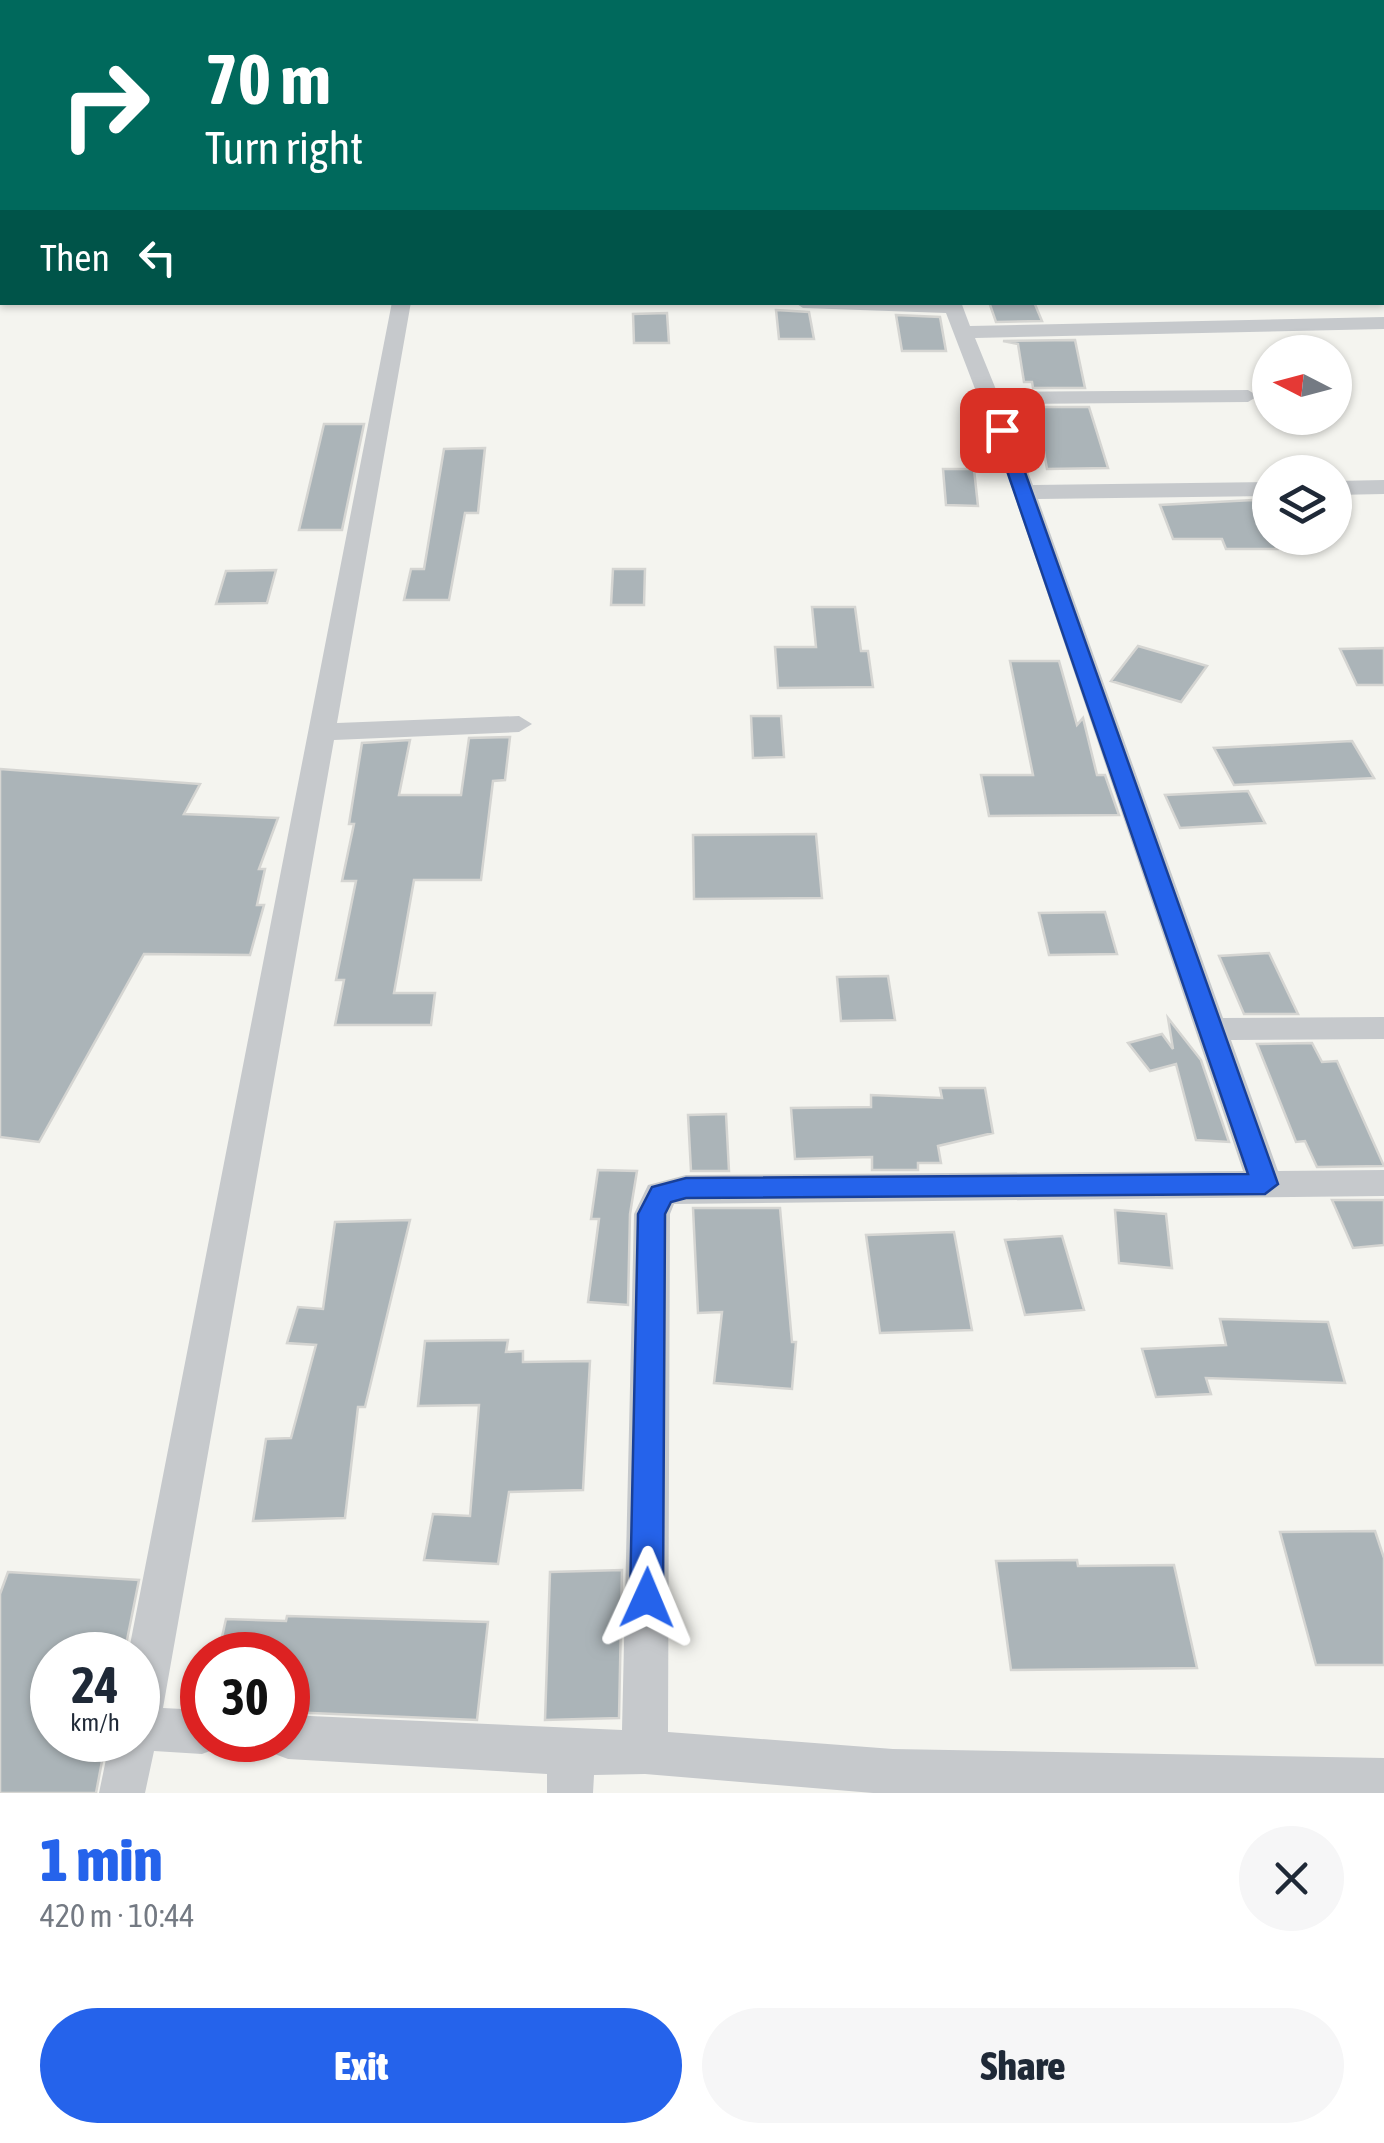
<!DOCTYPE html>
<html lang="en">
<head>
<meta charset="utf-8">
<style>
  :root { --surface:#fff; --page:#f6f6f7; --text:#1f2937; --muted:#747a83; --accent:#2563eb }
  body { margin:0; font-family:"Asap Condensed",sans-serif; background:var(--page); color:var(--text); height:100vh; display:flex; flex-direction:column; font-size:38px; white-space:nowrap }
  * { box-sizing:border-box; margin:0 }
  p { font-size:32px; color:var(--muted) }
  .icon { flex:none; width:55px; height:55px; fill:none; stroke:currentColor; stroke-width:2; stroke-linecap:round; stroke-linejoin:round }
  .map { position:relative; height:1793px; overflow:hidden }
  .sheet { display:flex; flex-direction:column; background:var(--surface); flex:1 }
  .sheet>* { flex:none }
  .top-card { position:absolute; left:0px; top:0px; width:1385px; height:305px; box-shadow:0 2px 8px #0004; background:#00695c; color:#fff; overflow:hidden }
  .needle { width:65px; rotate:276deg }
  .tools { position:absolute; left:1252px; top:335px; display:grid; gap:20px }
  .tools a { display:grid; place-items:center; width:100px; height:100px; border-radius:50%; background:var(--surface); box-shadow:0 2px 8px #0004; font-size:50px }
  .speed { position:absolute; left:30px; top:1632px; display:flex; gap:20px; font-size:50px; font-weight:700; text-align:center }
  .speed>* { display:grid; place-content:center; width:130px; height:130px; border-radius:50%; background:var(--surface); box-shadow:0 2px 8px #0004; line-height:1 }
  .speed small { font-size:25px; font-weight:400 }
  .speed .limit { border:15px solid #d22; background:#fff; color:#111 }
  .pin { position:absolute; display:grid; place-items:center; width:85px; height:85px; color:#fff; margin:-42px; border-radius:20px; box-shadow:0 5px 15px #0006 }
  .me { position:absolute; width:110px; margin:-55px; rotate:1deg; stroke-linejoin:round; filter:drop-shadow(0 0 8px #0008) }
  .turn { display:flex; align-items:center; gap:35px; height:210px; padding:0 40px; font-size:45px }
  .turn .icon { width:130px; height:130px; stroke-width:2.5 }
  .turn b { display:block; font-size:70px; line-height:85px }
  .then { display:flex; align-items:center; height:95px; padding:0 40px; background:#0003; gap:20px; font-size:38px }
  .round { display:grid; place-items:center; flex:none; width:105px; height:105px; border-radius:52px; background:var(--page) }
  .headline { display:flex; align-items:center; justify-content:space-between; height:170px; padding:0 40px }
  h1 { font-size:60px; font-weight:800; line-height:75px; color:var(--accent) }
  .button { display:flex; gap:20px; margin-top:auto; padding:20px 40px }
  .button a { flex:1; height:115px; border-radius:60px; background:var(--accent); color:#fff; font-size:40px; font-weight:800; line-height:115px; text-align:center }
  .button a+a { background:var(--page); color:var(--text) }
  .map>svg:first-child { display:block }
  .building { fill:#abb4b8; stroke:#d5d5d2; stroke-width:2.5 }
  .lines { fill:none; stroke-linecap:round; stroke-linejoin:round }
  .street { fill:#c6c9cc; fill-rule:evenodd }
  .route { fill:#2563eb; stroke:#184099; stroke-width:2.5 }
</style>
</head>
<body>
<div class="map">
<svg width="1384" height="1793" viewBox="0 0 1384 1793">
  <rect width="100%" height="100%" fill="#f4f4ef"/>
  <path class="building" d="M989,302H1034L1042,321L996,322Z
    M776,310L809,312L814,339H779Z
    M667,313L669,343H634L633,314Z
    M896,315L940,317L946,351H902Z
    M1075,340L1085,388H1033L1032,382H1024L1018,344L1003,341Z
    M1036,407H1089L1108,468L1047,469Z
    M324,424H364L342,530H299Z
    M485,448L478,513H465L449,600H404L411,569H424L444,449Z
    M943,469H974L978,506L946,505Z
    M1253,500L1277,549H1226L1222,539H1173L1160,505Z
    M613,569H645L644,605H611Z
    M276,570L267,603L216,604L226,571Z
    M812,607H855L861,651H868L873,687L778,688L775,647H816Z
    M1138,646L1207,666L1181,702L1111,681Z
    M1384,648V685H1357L1340,649Z
    M1010,661H1059L1077,725L1083,718L1097,775H1105L1119,815L989,816L981,775H1033Z
    M751,716H781L784,757L753,758Z
    M510,737L505,780L493,781L481,880H414L394,993H435L431,1025H335L344,980H336L356,881H342L354,824H349L362,743L410,740L399,795H461L469,738Z
    M1352,741L1374,778L1234,785L1214,748Z
    M0,769L200,784L184,814L278,818L259,869H265L257,905H264L250,955L144,954L39,1142L0,1137Z
    M1248,791L1265,823L1180,828L1165,795Z
    M816,834L822,898L694,899L693,835Z
    M1105,912L1117,954L1049,955L1039,913Z
    M1269,953L1298,1014H1244L1219,956Z
    M888,976L895,1020L841,1021L837,977Z
    M1168,1018L1201,1060L1229,1142L1196,1140L1176,1064L1150,1071L1128,1043L1162,1034L1173,1049Z
    M1312,1043L1322,1062L1337,1061L1384,1166L1317,1167L1305,1141L1296,1142L1257,1044Z
    M940,1088H985L993,1133L938,1146L941,1163H918V1170H872V1157L795,1159L791,1108L871,1107V1095L942,1098Z
    M726,1114L729,1171H691L688,1115Z
    M598,1170L637,1171L630,1214L628,1305L588,1302L599,1219H591Z
    M1332,1200H1384V1245L1353,1248Z
    M693,1208H780L792,1342H796L792,1389L714,1383L722,1312L698,1313Z
    M1115,1210L1166,1214L1172,1268L1119,1263Z
    M410,1220L365,1407H358L345,1518L253,1521L266,1439L291,1438L316,1345L287,1343L298,1307L323,1309L335,1222Z
    M954,1232L972,1330L880,1333L866,1235Z
    M1062,1236L1084,1310L1025,1315L1005,1240Z
    M1220,1319L1328,1322L1345,1383L1206,1378L1211,1394L1156,1397L1142,1349L1226,1345Z
    M508,1340L506,1352L523,1351V1362L590,1361L583,1490L509,1492L498,1564L424,1560L433,1514L470,1516L479,1405L418,1406L425,1341Z
    M1375,1531L1384,1558V1665H1316L1280,1532Z
    M1077,1560L1078,1566L1174,1565L1197,1668L1011,1670L996,1561Z
    M622,1570L619,1718L545,1720L550,1572Z
    M8,1572L139,1580L124,1655H52V1740H106L96,1793H0V1594Z
    M287,1616L488,1622L477,1720L288,1712V1655H218L226,1619L286,1621Z"/>
  <g class="lines">
    <path class="street" d="M1352,0H1367L1369,2H1354Z
      M1382,19H1384V28H1382Z
      M1382,80H1384V88H1382Z
      M1382,170L1384,171V182H1382Z
      M0,263H2V273H0Z
      M392,302H411L337,723L519,716L532,724L519,732L334,740L163,1708L202,1710V1740H221L218,1748L202,1754L154,1751L145,1793H99L110,1740H138V1655H128Z
      M794,302H961L970,326L1384,317V329L975,338L997,392L1248,390L1258,396L1248,402L1002,404L1033,485L1270,482V496L1038,499L1223,1018L1384,1017V1039L1231,1040L1278,1171L1384,1170V1196L674,1204L670,1214L668,1732L893,1749L1384,1758V1793H873L645,1774L594,1775L593,1793H547V1774L288,1759L272,1753L266,1740H288V1715L622,1730L634,1214L648,1185L686,1175L1243,1171L1003,462L946,313L803,308Z
      M1384,480V494L1335,495V481Z"/>
  </g>
  <path class="route" d="M1002,425L1010,430L1278,1184L1265,1194L686,1198L671,1202L665,1214L663,1598L658,1608L647,1613L635,1608L630,1598L638,1214L652,1187L686,1178L1248,1174L993,430Z"/>
</svg>
<div class="tools">
<a><svg class="needle" viewBox="-14 -14 28 28"><path d="M0-13l5 13h-10z" fill="#e53935"/><path d="M0 13l5-13h-10z" fill="#747a83"/></svg></a>
<a><svg class="icon" aria-label="layers" viewBox="0 0 24 24"><path d="M12 4l9 5-9 5-9-5zM3 14l9 5 9-5"/></svg></a>
</div>
<div class="speed"><div>24<small>km/h</small></div><div class="limit">30</div></div>
<div class="pin" style="left:1002px;top:430px;background:#d93025"><svg class="icon" aria-label="arrive" viewBox="0 0 24 24"><path d="M6 21V4h12l-3 4 3 4H6"/></svg></div>
<svg class="me" style="left:647px;top:1598px" viewBox="-20 -20 40 40"><path d="M0-17L14 15 0 8-14 15z" fill="#2563eb" stroke="#fff" stroke-width="4"/></svg>
<div class="top-card">
<div class="turn"><svg class="icon" aria-label="right" viewBox="0 0 24 24"><path d="M7 20v-9h11M14 6l5 5-5 5"/></svg><div><b>70 m</b>Turn right</div></div>
<div class="then">Then<svg class="icon" aria-label="left" viewBox="0 0 24 24"><path d="M17 20v-9H6M10 6l-5 5 5 5"/></svg></div>
</div>
</div>
<section class="sheet">
<div class="headline"><div><h1>1 min</h1><p>420 m · 10:44</p></div><a class="round"><svg class="icon" aria-label="close" viewBox="0 0 24 24"><path d="M6 6l12 12M18 6L6 18"/></svg></a></div>
<div class="button"><a>Exit</a><a>Share</a></div>
</section>
</body>
</html>
